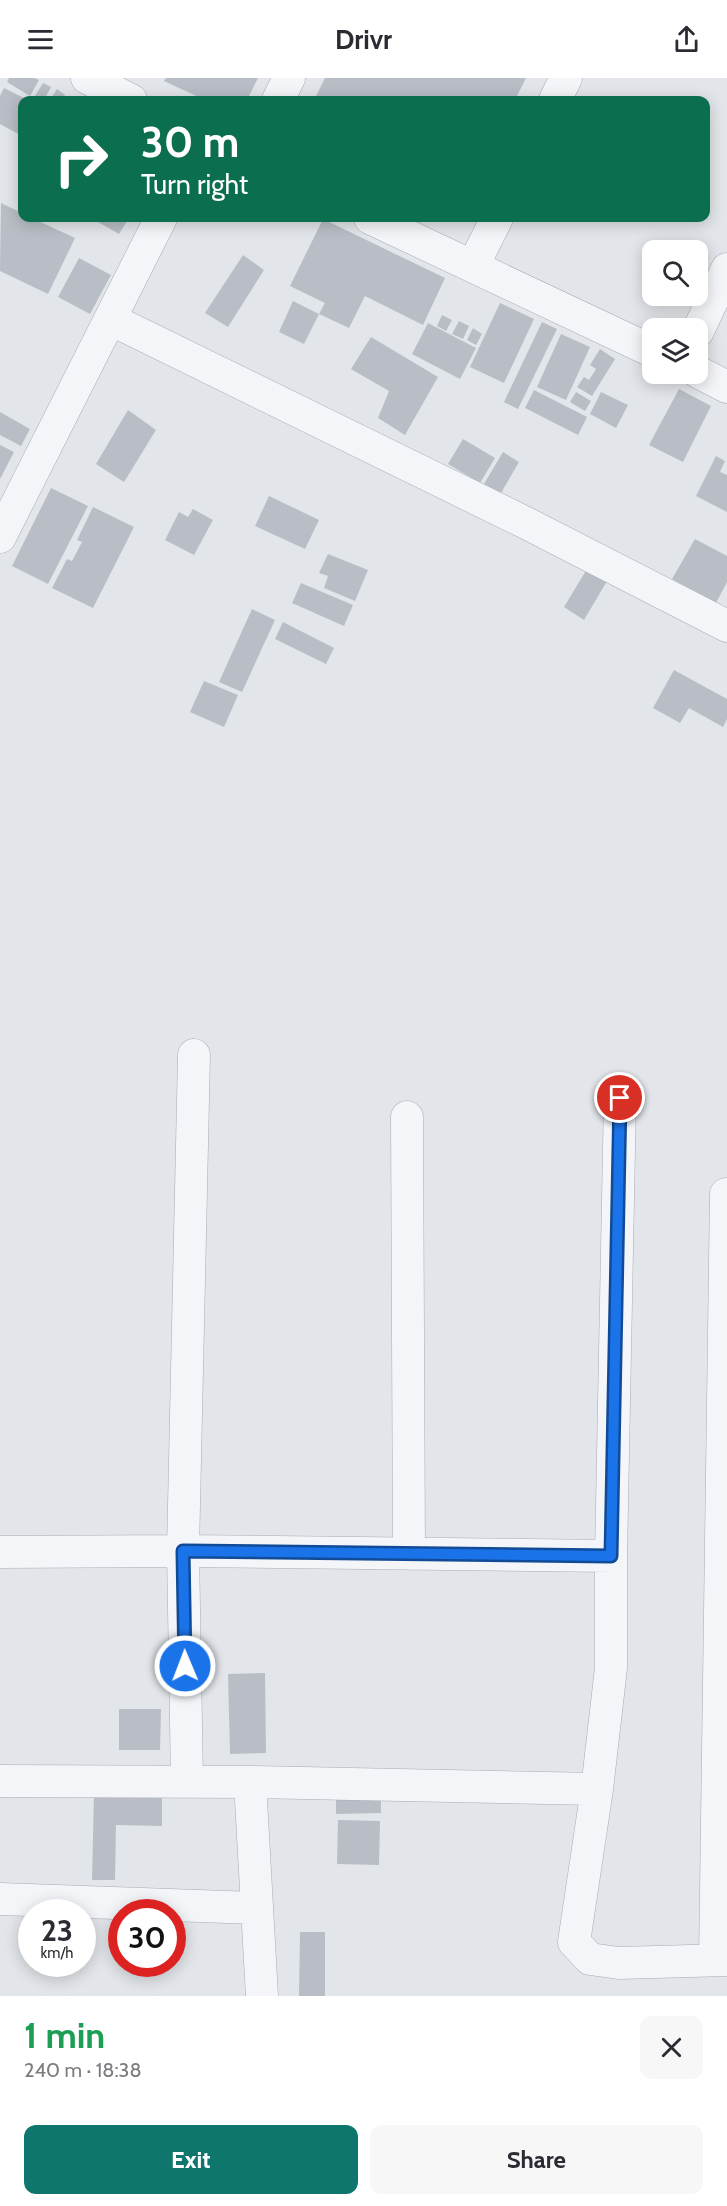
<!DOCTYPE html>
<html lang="en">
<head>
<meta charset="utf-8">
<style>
  :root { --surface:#fff; --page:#f7f7f7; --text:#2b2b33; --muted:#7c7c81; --accent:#0f766e }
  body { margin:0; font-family:Cabin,sans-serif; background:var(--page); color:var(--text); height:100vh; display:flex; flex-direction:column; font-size:22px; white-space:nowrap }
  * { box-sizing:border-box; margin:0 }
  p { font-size:20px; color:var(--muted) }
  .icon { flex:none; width:33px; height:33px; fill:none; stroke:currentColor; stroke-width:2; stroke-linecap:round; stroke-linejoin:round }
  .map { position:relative; height:1918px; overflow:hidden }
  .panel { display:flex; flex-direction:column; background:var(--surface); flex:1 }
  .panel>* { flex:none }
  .banner { position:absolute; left:18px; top:18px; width:692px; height:126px; border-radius:12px; box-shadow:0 3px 15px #0003; background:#0b6e4f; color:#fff; overflow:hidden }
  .fabs { position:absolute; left:642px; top:162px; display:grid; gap:12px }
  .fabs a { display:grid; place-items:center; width:66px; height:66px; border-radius:12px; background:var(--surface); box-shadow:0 3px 15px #0003; font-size:30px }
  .speed { position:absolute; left:18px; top:1821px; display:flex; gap:12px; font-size:30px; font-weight:700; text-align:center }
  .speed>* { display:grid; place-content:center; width:78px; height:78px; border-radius:50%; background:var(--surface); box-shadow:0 3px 15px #0003; line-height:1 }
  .speed small { font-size:15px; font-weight:400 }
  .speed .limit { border:9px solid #d22; background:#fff; color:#111 }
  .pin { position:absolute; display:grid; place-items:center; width:51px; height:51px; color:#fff; margin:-26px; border:3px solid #fff; border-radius:50%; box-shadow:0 2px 6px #0007 }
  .me { position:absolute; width:66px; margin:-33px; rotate:359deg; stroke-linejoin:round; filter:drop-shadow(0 0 4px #0008) }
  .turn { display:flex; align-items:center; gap:21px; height:126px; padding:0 24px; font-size:27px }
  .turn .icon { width:78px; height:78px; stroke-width:2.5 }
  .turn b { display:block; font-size:42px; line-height:51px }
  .round { display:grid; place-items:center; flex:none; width:63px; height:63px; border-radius:12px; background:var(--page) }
  .overview { display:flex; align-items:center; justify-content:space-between; height:102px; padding:0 24px }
  h1 { font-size:36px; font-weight:700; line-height:45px; color:#1e9e55 }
  .cta { display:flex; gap:12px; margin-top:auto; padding:12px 24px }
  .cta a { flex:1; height:69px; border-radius:12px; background:var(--accent); color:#fff; font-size:24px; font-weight:700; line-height:69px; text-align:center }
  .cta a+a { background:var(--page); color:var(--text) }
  header { display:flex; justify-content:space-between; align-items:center; height:78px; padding:0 24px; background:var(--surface); font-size:27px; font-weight:700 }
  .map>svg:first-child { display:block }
  .building { fill:#b9bec6 }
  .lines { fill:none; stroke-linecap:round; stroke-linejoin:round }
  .street-casing { stroke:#a7acb3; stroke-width:33 }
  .street { stroke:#f4f5f8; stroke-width:32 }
  .route-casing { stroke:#114b97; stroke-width:15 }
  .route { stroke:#1a73e8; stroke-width:10 }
</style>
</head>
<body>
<header><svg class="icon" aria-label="menu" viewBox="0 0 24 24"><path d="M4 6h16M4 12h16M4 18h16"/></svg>Drivr<svg class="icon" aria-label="share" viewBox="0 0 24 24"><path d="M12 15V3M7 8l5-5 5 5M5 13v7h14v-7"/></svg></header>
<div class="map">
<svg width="727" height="1918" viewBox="0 0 727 1918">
  <rect width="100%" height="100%" fill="#e2e5e9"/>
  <path class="building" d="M9,0H34L39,2L30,18L7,4Z
    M166,0H258L247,22H205L164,3Z
    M325,0H526L515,22H314Z
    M43,5L51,9L44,22L35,18Z
    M4,10L28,22H22V58L0,46V18Z
    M57,11L65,17L61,22H50Z
    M1,125L22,135V140H32L75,160L48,216L0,193Z
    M91,140H129L119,156Z
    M323,141L445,200L423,247L365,218L349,250L319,236L304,266L279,254L293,223L319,236L325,225L290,208Z
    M243,177L264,192L228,249L205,235Z
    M79,180L111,197L90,236L58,219Z
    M500,225L534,241L504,305L470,289Z
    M442,237L452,242L446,253L437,248Z
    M459,243L469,248L463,261L452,256Z
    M542,244L557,251L518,331L504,324Z
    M428,245L476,270L460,301L412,276Z
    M473,250L482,256L476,267L467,262Z
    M561,256L590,269L566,322L537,309Z
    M371,259L438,299L405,357L378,340L389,313L351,291Z
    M600,271L615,281L592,318L577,309L584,299L589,302L596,291L590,287Z
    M679,311L711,328L683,384L649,367Z
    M534,312L587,339L578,357L525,330Z
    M576,314L591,323L585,333L570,324Z
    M601,314L628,327L616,350L590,336Z
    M128,332L156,352L124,404L96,386Z
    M0,334L30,351L21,368L0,357Z
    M463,361L495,380L480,405L448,386Z
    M0,367L14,374L0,401Z
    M503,374L519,384L501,415L484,406Z
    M716,378L725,383L720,394L727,397V434L696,418Z
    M51,410L88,428L48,506L12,488Z
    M269,418L319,442L305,471L255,448Z
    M93,429L134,449L93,530L52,510L67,481L72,483L82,464L77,462Z
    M193,431L213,442L194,477L165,462L179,434L188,439Z
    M695,461L727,478V504L716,525L672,501Z
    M328,476L368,492L355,523L324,510L328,498L319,495Z
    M590,486L610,498L584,542L564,529Z
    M301,505L353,527L344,548L292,525Z
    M252,531L275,542L242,614L219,604Z
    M283,544L334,570L326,586L275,561Z
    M674,592L727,621V641L723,649L689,630L680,645L653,630Z
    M204,603L238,617L224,649L190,634Z
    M265,1595L266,1675L230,1676L228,1596Z
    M119,1631H161L160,1672H119Z
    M94,1716H162V1748L116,1747L115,1802H92Z
    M336,1716H381V1735L336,1736Z
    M338,1742L380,1743L379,1787L337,1786Z
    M300,1854H325V1918H299Z"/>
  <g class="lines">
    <defs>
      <path id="street" d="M87,0L131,22
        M278,22L289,0
        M555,22L566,0
        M370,140L652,273
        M473,188L497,140
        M110,241L524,444L727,548
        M698,253L727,191
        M698,294L727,309
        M0,459L161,140
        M620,1020L611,1478V1590L597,1711L574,1864L590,1881L619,1885L727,1882
        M407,1039L409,1476
        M0,1474L183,1473L611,1478
        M0,1703L250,1704L597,1711
        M187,1703L183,1473L194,977
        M250,1704L262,1918
        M0,1821L257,1830
        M715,1882L726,1116"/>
    </defs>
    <use href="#street" class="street-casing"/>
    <use href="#street" class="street"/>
  </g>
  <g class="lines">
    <defs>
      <path id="route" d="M185,1588L183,1473L611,1478L620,1020"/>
    </defs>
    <use href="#route" class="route-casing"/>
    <use href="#route" class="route"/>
  </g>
</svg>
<div class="fabs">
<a><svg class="icon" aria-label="search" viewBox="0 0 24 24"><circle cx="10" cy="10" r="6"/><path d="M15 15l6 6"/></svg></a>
<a><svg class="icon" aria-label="layers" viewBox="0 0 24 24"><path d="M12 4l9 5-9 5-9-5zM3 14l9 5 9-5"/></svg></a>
</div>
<div class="speed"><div>23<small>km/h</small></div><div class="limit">30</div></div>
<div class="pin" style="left:620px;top:1020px;background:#d93025"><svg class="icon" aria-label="arrive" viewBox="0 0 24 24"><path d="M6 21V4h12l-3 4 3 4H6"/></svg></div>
<svg class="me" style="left:185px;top:1588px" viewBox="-20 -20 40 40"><circle r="17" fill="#1a73e8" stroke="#fff" stroke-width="3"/><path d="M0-11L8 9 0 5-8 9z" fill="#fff"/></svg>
<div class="banner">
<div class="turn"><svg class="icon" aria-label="right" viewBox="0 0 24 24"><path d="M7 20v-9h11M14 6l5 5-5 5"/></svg><div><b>30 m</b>Turn right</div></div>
</div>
</div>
<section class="panel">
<div class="overview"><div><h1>1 min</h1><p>240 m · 18:38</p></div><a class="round"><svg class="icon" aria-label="close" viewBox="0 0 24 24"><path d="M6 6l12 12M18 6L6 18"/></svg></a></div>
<div class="cta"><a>Exit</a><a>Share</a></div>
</section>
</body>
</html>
